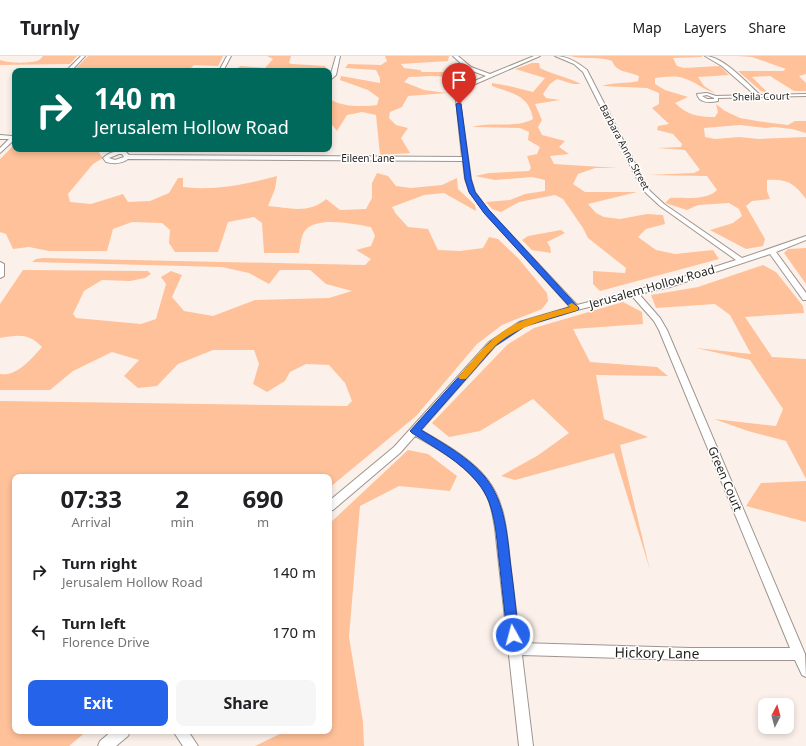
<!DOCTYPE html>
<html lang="en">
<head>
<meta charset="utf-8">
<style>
  :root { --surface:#fff; --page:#f6f6f6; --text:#202124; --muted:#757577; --line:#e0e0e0; --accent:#2563eb }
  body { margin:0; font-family:"Noto Sans",sans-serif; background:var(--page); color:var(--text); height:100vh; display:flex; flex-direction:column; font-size:15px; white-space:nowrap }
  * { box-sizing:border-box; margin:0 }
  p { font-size:13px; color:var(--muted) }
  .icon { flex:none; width:22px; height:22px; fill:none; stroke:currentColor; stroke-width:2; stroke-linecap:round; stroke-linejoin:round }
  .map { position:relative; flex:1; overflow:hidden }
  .side { position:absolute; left:12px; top:418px; width:320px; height:260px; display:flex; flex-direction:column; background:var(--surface); border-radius:8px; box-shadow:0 2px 6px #0003 }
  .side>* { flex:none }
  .hud { position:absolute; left:12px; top:12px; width:320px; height:84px; border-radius:8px; box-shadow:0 2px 6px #0003; background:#00695c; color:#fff; overflow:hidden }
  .needle { width:26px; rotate:6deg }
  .tools { position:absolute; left:758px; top:642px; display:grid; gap:8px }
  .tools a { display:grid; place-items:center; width:36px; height:36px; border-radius:8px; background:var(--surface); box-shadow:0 2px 6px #0003; font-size:20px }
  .pin { position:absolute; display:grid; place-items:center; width:34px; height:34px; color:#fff; margin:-41px -17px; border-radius:50% 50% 50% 0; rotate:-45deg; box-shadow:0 0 4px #0007 }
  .pin .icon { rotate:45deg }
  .me { position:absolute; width:44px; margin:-22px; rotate:353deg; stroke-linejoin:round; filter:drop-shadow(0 0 3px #0008) }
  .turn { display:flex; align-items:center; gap:14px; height:84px; padding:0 16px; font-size:18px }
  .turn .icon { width:52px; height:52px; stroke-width:2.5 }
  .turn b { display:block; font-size:28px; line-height:34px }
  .eta { display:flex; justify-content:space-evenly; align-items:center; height:68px; text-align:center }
  .eta b { font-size:24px; font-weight:700; line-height:28px }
  .button { display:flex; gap:8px; margin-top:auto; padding:8px 16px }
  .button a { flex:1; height:46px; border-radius:8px; background:var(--accent); color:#fff; font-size:16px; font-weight:700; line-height:46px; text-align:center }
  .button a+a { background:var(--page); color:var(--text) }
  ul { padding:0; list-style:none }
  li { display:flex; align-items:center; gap:12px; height:60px; padding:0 16px }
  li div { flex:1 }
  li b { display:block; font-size:15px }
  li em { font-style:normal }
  header { display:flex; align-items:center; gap:24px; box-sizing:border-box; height:56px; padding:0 20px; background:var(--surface); border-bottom:1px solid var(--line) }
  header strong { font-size:19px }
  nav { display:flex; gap:22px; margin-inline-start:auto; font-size:14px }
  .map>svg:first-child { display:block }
  .green { fill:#fec199 }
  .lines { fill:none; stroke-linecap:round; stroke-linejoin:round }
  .minor-casing { stroke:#9f958f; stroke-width:2 }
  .minor { fill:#fff; fill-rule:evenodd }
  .route { fill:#2563eb; stroke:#184099 }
  .slow { fill:#f59e0b }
  .labels { text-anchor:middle; stroke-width:3; stroke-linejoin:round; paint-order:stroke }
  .far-street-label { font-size:10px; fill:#221e1b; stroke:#fff }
  .street-label { font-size:12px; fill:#221e1b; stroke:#fff }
  .near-street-label { font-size:14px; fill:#221e1b; stroke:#fff }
</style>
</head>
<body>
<header>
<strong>Turnly</strong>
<nav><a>Map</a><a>Layers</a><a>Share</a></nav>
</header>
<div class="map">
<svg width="806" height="690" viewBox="0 0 806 690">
  <rect width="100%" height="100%" fill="#fcf1ea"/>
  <path class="green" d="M43,0H77L70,8L0,9V4C7,7 31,8 39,4C40,4 42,1 43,0Z
    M88,0H223L218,10L194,9L191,12L177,15H73Z
    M267,0H291L289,7L292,8L325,10L327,15H309L305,13L293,15H232L241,10L265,12L273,3Z
    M385,0H449L448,5L401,8L404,12L420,14L422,16H464L476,20L473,22L431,20L409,21L404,26L424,34L447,37L408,40L402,51L390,56L389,62L396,69L408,72L401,82L410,97L380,99L376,59L362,56L347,59L337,75L329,65V42C338,51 365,51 377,49L379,42L368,34L340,24L341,20L380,27V22L376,14L345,12L348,8L381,9L387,5Z
    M570,0H701L703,1L673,2L677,10L684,12L720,10L729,19L698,21L704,30L715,37C703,34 695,25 683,22C675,19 664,21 655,22V28L665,34L688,41L675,47C687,59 698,61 715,61L718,56L716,48L725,55L740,62L757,65L788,69L795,65H806V77L792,73L774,71L766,72L740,69L704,72L705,81L715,83L739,81L759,83L806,81V143C794,127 787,123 767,124V135L770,143L752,145L746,150L765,183L763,190L746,193L710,174L733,167L742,160L739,153L729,147L698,149L687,154L665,147L670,142C684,141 707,145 717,134L707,120L647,119L694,117L700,114L685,94L657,92L681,91L682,88L673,78L657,74L658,70L669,68L652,52L659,48V37L647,32L602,30C613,26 626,28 638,25L639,20C628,15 617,17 612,5C600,0 584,4 570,0Z
    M738,0H806V18L799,20L806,27V35H794L770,20L752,21L768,37L761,35L738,15H783L786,13L752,1Z
    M532,7H539L540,12C554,19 567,21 581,28H573L557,23L550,28L543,38L546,42L560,44L535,48L542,64L538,71L542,79L565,85L559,91L569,98L550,100L554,108L618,112H595L578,118L573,128L585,136H637L588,148L596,157L604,161L620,163L647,158L663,159L665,168L646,173L638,181L656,194L675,198L713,194L719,203L600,235L593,228V215L625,217L626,212L588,182L583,172L563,143L555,139L519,146L501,156L492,153L486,146L510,144L525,138L545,135V124L532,121L495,124L475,120L489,117L529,115L531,112L527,100L537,98L540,91L528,84L529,76L520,72L472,71C491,65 515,73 533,63C529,39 513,38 492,30V27L509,30L533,36L545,22L515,13Z
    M15,88V93H102L99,97L103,102L93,108L68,138L70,146L91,148L123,138L128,146L150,145L169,137L178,122H183V131C216,135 246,128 277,120L275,133L268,150C289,152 310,158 326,143L340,154L366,153L372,142V127L377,117L388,120L396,130L411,132L442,129L457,122L458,133L475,149L476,155L444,137L424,139L392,151L396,158L408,171L428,173L438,194L460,195L483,192L489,181L498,183L518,202L547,237L548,245L542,253L502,269L477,288L416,360L329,432V421H15V675H87L69,690H0V345L347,350L352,345L345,327L329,309L306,308L290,316L285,325L267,336L253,328L259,308L254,294H213L178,308L157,330L138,332L124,320L139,304L112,296L73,315L50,334H0V318C17,321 31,303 42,291C28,277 19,279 0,282V248L23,214L148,215L151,218L145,222L130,225L102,224L84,235L73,258L76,262L141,268L156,263L166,228L161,221L171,215L182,219L172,241L184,255L213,260L255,244L329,242L352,235L326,228L310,214H280L269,228L249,217L222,211L32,206L36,203L43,202L365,209L371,203L356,194L371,190L375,180L371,171C355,168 314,159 304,176C301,181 300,191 299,197H264L262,167L254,161L228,166L218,196H175L169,187L170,174L162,167L132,166L113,173L107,195H49L29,191L13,193L6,178L0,176V103Z
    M561,174L565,177L547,186L550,191L551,197L532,194L522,184L528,180Z
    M806,192V228L784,197L788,193Z
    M763,209L776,216L803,250L804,257L745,261L772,301L806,303V423L786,385L748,375L714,363L776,370L783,353L750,304L696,292L751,298L730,259L715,248L656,252L651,239L698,231Z
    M623,246L642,256L643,268L573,273L590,306L657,311L668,320L596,319L604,363L648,381L620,389L650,514L614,397L515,424L501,420L537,400L569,377L533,343L480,375L449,381L432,367L507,289L534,272Z
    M408,394L428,398L457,420L450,435L399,430L360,450L349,581L363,666L364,690H255L286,675H329V608L330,598L329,596V468Z
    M806,425V466L746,450L761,427Z"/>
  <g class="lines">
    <defs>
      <path id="minor" d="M81,0H85L71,15H66Z
        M227,0H231L223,15H219Z
        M336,0H340L336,19L329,25Z
        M453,0H458L471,11L490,18L534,0H540L473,29L462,37L460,44L471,123L475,136L489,155L577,249L664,227L736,204L660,150L646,137L636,121L583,16L574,8L555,0C567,0 577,6 587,14L642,121L650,135L664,148L742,202L806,180V184L776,196L806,237V244H803L770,198L670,231L639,238L660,262L667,274L805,598L806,621L802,619L795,604H690L522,599L533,690H519L495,472C493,462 492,451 488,442C474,413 442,395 415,380L400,397L333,454L329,455V445L394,391L489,286L519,266L570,251L485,157L470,137L465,123L463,105L128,103C121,108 114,108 106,106L103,102C109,96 117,94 126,96L129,99L462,101L456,44C459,29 473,26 486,20L467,13ZM119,98H122L124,101L115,104L109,102ZM632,240L654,265L659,274L790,592H690L520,587C517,563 514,538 511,514C507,483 507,448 487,423C469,401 444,388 421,374L495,290L525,270L577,254Z
        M705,0C723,0 747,27 760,39L806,38V40L718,42V45C710,47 699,47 697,38L707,37L716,40L755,39L722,10ZM707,39L714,42V43H707L702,40Z
        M15,78V83L0,97V92L9,83H0V79L12,80Z
        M0,206L4,208V220L0,222Z
        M112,675H130L128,680L116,690H98L100,685Z
        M173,675H188L198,690H183Z"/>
    </defs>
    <use href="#minor" class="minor-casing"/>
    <use href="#minor" class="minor"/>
  </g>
  <path class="route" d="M459,47L461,48L471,123L475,136L489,154L579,252L578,254L525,270L495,290L421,374C444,388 468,401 485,421C506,447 507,480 511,512C514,534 516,556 519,579L517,583L513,585L509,583L507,579C505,556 502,534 500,512C496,483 497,450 478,427C460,405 435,392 412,377L410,375L490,286L520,266L570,251L484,157L469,136L465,123L456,48Z"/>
  <path class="slow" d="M572,247L578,251V254C549,263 518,269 495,290C485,300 476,312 466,323H460L458,321L460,319C478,299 494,277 520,266C535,260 553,256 570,251L568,249Z"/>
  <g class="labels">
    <g class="far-street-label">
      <text transform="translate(761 40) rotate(-1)" y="4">Sheila Court</text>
      <text transform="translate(625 91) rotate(62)" y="4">Barbara Anne Street</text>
      <text x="368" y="106">Eileen Lane</text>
    </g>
    <g class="street-label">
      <text transform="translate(652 231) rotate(-16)" y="4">Jerusalem Hollow Road</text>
      <text transform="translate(725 423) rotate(67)" y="4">Green Court</text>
    </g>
    <g class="near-street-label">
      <text transform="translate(657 597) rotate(1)" y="5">Hickory Lane</text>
    </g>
  </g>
</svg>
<div class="tools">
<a><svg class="needle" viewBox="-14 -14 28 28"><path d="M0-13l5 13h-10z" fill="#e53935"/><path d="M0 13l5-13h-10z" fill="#757577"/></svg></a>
</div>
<div class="pin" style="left:459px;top:48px;background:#d93025"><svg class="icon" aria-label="arrive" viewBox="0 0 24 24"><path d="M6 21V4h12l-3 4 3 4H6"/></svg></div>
<svg class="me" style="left:513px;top:579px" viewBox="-20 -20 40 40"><circle r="17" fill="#2563eb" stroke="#fff" stroke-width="3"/><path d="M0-11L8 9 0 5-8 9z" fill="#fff"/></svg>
<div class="hud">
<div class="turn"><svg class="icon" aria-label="right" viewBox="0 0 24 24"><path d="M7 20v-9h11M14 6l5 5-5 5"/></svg><div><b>140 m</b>Jerusalem Hollow Road</div></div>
</div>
<section class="side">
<div class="eta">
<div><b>07:33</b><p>Arrival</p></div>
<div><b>2</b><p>min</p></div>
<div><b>690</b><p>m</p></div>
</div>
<ul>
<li><svg class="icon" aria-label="right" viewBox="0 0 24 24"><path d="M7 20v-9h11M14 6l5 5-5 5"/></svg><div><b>Turn right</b><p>Jerusalem Hollow Road</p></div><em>140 m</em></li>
<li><svg class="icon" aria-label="left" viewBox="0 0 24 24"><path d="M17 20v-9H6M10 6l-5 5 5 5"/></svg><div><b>Turn left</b><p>Florence Drive</p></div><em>170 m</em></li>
</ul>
<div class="button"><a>Exit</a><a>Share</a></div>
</section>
</div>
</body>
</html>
